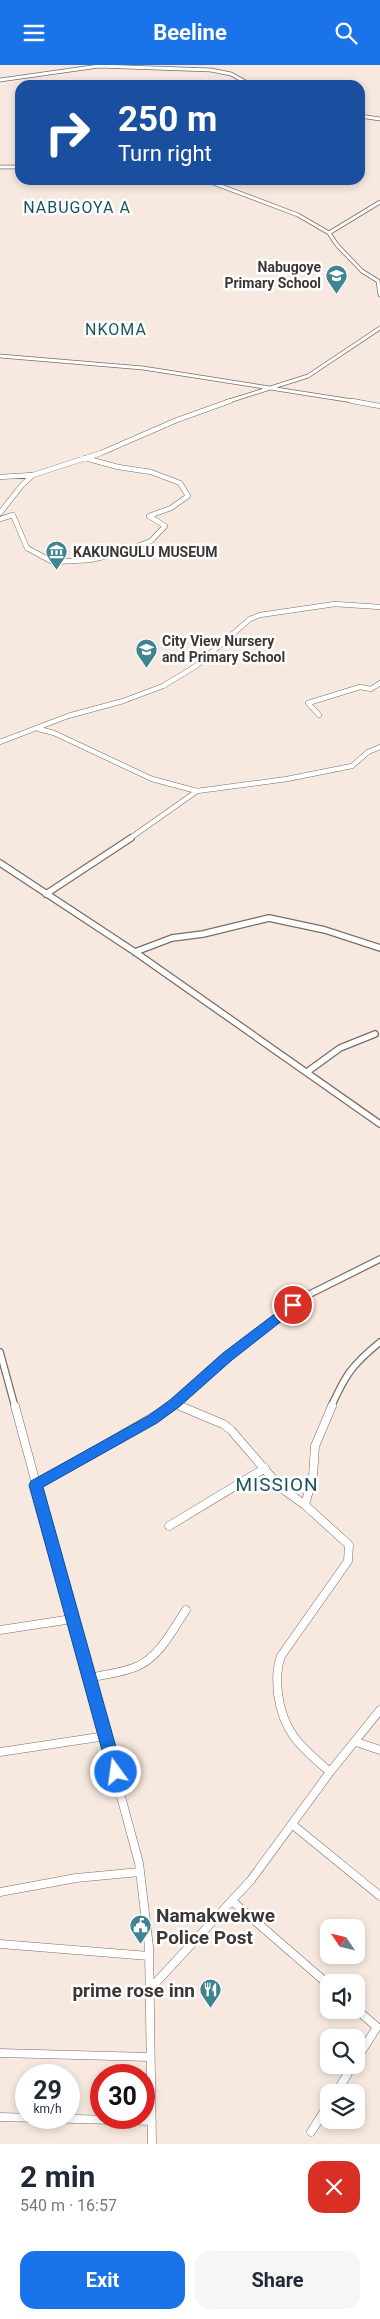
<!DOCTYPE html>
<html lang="en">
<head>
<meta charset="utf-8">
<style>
  :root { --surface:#fff; --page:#f6f6f7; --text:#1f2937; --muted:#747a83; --accent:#1a73e8 }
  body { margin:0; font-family:Roboto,sans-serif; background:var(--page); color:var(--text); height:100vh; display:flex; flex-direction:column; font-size:19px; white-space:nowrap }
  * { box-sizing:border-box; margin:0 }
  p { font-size:16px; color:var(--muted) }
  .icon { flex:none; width:28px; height:28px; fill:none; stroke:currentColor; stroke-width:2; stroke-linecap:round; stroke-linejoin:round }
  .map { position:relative; height:2079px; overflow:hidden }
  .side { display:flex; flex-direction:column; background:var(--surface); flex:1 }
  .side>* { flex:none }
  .guide { position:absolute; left:15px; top:15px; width:350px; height:105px; border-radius:15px; box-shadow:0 2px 8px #0003; background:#1a4fa0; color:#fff; overflow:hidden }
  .needle { width:32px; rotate:305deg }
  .tools { position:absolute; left:320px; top:1854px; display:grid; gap:10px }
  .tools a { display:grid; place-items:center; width:45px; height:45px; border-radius:10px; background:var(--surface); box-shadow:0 2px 8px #0003; font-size:25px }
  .speed { position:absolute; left:15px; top:1999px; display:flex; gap:10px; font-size:25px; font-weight:700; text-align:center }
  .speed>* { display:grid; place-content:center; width:65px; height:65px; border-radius:50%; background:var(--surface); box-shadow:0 2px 8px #0003; line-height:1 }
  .speed small { font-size:12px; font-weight:400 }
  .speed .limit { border:8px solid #d22; background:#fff; color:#111 }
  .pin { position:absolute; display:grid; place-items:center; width:42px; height:42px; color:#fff; margin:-21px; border:2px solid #fff; border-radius:50%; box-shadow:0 1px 5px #0007 }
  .me { position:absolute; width:55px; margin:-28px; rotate:346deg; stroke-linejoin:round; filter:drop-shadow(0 0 4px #0008) }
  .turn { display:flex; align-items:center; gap:18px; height:105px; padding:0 20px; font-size:22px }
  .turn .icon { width:65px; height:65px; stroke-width:2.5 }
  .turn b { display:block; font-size:35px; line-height:42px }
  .round { display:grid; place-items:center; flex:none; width:52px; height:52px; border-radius:15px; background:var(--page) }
  .head { display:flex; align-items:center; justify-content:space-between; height:85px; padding:0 20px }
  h1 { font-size:30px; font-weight:700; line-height:38px }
  .action { display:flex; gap:10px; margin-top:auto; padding:10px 20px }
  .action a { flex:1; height:58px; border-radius:15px; background:var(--accent); color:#fff; font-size:20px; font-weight:700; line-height:58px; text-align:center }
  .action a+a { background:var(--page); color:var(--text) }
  header { display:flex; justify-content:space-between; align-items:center; height:65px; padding:0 20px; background:var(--accent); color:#fff; font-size:22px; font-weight:700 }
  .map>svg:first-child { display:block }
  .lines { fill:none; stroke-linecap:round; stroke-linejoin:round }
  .street-far3-casing { stroke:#7a6e65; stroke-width:4.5 }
  .street-far2-casing { stroke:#7a6e65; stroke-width:5.5 }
  .street-far1-casing { stroke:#7a6e65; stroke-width:8 }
  .street-casing { stroke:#7a6e65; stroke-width:9 }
  .street-far3 { stroke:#fff; stroke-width:3 }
  .street-far2 { stroke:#fff; stroke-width:4.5 }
  .street-far1 { stroke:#fff; stroke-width:5.5 }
  .street { stroke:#fff; stroke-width:8 }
  .route { fill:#1a73e8; stroke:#114b97 }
  .labels { text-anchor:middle; stroke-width:5; stroke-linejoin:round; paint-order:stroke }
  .far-poi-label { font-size:14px; font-weight:bold; fill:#3d3733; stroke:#fff; text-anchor:start }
  .far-quarter-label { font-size:16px; letter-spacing:1px; fill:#1b545e; stroke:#fff }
  .quarter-label { font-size:19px; letter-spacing:1px; fill:#1b545e; stroke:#fff }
  .near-poi-label { font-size:19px; font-weight:bold; fill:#3d3733; stroke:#fff; text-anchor:start }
</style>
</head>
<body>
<header><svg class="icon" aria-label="menu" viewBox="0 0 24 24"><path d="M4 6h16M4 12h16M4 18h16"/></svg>Beeline<svg class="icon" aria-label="search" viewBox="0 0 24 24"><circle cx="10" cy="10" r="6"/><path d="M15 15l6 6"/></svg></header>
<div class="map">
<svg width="380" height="2079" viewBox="0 0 380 2079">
  <rect width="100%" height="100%" fill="#f7e9df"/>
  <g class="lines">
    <defs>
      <path id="street-far3" d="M0,15L99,1L211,5L231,9L251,20
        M360,51L380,54
        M0,102H20
        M205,115L298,150L329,168L337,180L362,206L378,216L380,230
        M329,168L380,137
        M0,291L143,303L359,337
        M226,337L308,311L380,263"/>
      <path id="street-far2" d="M352,336L380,341
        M0,412L33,410
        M0,448L22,420L33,410L101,388L177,355L230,336
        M0,454L13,450L27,483L53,497L90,495L112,490L151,476L165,461L149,451L171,443L188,431L180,418L151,407L118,402L85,393
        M319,650L308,638L360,622L371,624L380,618
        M39,664L54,668L152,714L197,726L287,714L352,701L368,687L380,682
        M0,677L68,651L123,636L163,621L196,601L250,554L260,550L335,539L380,542
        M129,774L197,726"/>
      <path id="street-far1" d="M0,798L135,887L380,1059
        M46,829L131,773
        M135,887L172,873L203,869L269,853L325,865L380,883
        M307,1007L340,983L375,969
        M0,1287L15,1342
        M175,1339L183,1342
        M170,1342L228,1291L308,1230L380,1194
        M331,1342C346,1309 352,1300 380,1277"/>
      <path id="street" d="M15,1341L139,1798L149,1882L152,2079
        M180,1341L223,1359L231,1365L280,1422L305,1440L349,1480L348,1496L281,1591C276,1604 277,1616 278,1629C283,1668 302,1683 330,1707
        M36,1420L172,1341
        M305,1440L313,1411L315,1381L332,1341
        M169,1461L265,1403
        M0,1565L72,1554
        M89,1613C105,1609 123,1608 138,1601C160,1591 173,1564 186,1545
        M356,1677L380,1685
        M0,1687L106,1671
        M293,1760L380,1831
        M0,1827L76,1813L140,1807
        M232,1836L329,1920
        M0,1879L149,1891
        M149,1925L251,1815L330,1707L380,1645
        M356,1944L377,1962L356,1995
        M0,1988L150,1992
        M336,2028L353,2000
        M0,2052L152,2056
        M311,2067L329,2039"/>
    </defs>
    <use href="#street-far3" class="street-far3-casing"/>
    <use href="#street-far2" class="street-far2-casing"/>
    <use href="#street-far1" class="street-far1-casing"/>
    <use href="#street" class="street-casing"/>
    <use href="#street-far3" class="street-far3"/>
    <use href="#street-far2" class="street-far2"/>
    <use href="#street-far1" class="street-far1"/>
    <use href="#street" class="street"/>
  </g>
  <path class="route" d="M293,1235L297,1237L299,1240L297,1244L232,1295L179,1342L157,1358L43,1422L123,1707L121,1712L116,1715L110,1712L108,1707L29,1420L31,1416L148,1351L170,1335L223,1288Z"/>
  <defs>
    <symbol id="school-pin" viewBox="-11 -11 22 30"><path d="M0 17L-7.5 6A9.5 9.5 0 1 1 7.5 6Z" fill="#3f8491" stroke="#fff"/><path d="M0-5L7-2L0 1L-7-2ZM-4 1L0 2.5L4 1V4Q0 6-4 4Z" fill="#fff"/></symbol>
    <symbol id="museum-pin" viewBox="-11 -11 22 30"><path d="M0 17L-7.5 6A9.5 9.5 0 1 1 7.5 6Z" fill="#3f8491" stroke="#fff"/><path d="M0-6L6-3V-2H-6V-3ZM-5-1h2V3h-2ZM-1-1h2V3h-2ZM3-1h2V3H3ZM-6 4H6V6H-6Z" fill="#fff"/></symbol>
    <symbol id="civic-pin" viewBox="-11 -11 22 30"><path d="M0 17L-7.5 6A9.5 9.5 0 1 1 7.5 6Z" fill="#3f8491" stroke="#fff"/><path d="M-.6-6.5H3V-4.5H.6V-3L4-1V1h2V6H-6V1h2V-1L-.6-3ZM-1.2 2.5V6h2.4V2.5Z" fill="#fff"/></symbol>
    <symbol id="restaurant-pin" viewBox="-11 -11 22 30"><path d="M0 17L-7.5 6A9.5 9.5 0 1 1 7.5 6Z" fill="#3f8491" stroke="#fff"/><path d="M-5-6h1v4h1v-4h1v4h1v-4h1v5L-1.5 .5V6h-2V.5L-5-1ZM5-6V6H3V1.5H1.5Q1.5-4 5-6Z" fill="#fff"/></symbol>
  </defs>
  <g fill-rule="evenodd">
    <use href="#school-pin" x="324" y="198" width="25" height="34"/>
    <use href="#museum-pin" x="44" y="474" width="25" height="34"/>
    <use href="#school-pin" x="134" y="572" width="25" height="34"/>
    <use href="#civic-pin" x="128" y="1848" width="25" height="34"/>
    <use href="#restaurant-pin" x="198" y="1912" width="25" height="34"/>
  </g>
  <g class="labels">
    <g class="far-poi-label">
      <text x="321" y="207" text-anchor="end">Nabugoye<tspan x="321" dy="16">Primary School</tspan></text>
      <text x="73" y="492">KAKUNGULU MUSEUM</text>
      <text x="162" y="581">City View Nursery<tspan x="162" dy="16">and Primary School</tspan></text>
    </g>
    <g class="far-quarter-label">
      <text x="77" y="148">NABUGOYA A</text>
      <text x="116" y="270">NKOMA</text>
    </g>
    <g class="quarter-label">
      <text x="277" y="1426">MISSION</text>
    </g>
    <g class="near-poi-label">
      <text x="156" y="1857">Namakwekwe<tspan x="156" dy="22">Police Post</tspan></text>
      <text x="195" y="1932" text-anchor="end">prime rose inn</text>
    </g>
  </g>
</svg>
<div class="tools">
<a><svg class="needle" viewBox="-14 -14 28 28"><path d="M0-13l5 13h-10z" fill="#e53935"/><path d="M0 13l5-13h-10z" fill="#747a83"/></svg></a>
<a><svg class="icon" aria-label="sound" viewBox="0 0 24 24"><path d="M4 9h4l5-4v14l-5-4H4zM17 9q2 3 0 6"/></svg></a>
<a><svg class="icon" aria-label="search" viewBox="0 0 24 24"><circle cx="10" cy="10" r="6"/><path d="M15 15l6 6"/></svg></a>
<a><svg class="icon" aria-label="layers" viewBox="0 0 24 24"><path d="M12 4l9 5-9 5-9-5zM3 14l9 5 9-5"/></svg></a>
</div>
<div class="speed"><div>29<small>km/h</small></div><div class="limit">30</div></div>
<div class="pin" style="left:293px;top:1240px;background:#d93025"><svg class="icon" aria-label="arrive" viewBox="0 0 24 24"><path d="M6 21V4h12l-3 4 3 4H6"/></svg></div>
<svg class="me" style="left:116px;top:1707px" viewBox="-20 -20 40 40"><circle r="17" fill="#1a73e8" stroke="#fff" stroke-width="3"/><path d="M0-11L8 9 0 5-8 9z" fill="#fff"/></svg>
<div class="guide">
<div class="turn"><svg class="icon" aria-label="right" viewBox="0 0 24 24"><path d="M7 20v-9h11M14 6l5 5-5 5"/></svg><div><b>250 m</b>Turn right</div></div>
</div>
</div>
<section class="side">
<div class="head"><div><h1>2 min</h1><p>540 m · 16:57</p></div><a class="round" style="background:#d93025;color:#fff"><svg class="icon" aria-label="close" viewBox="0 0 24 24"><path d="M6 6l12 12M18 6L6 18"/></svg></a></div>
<div class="action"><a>Exit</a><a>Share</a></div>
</section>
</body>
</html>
